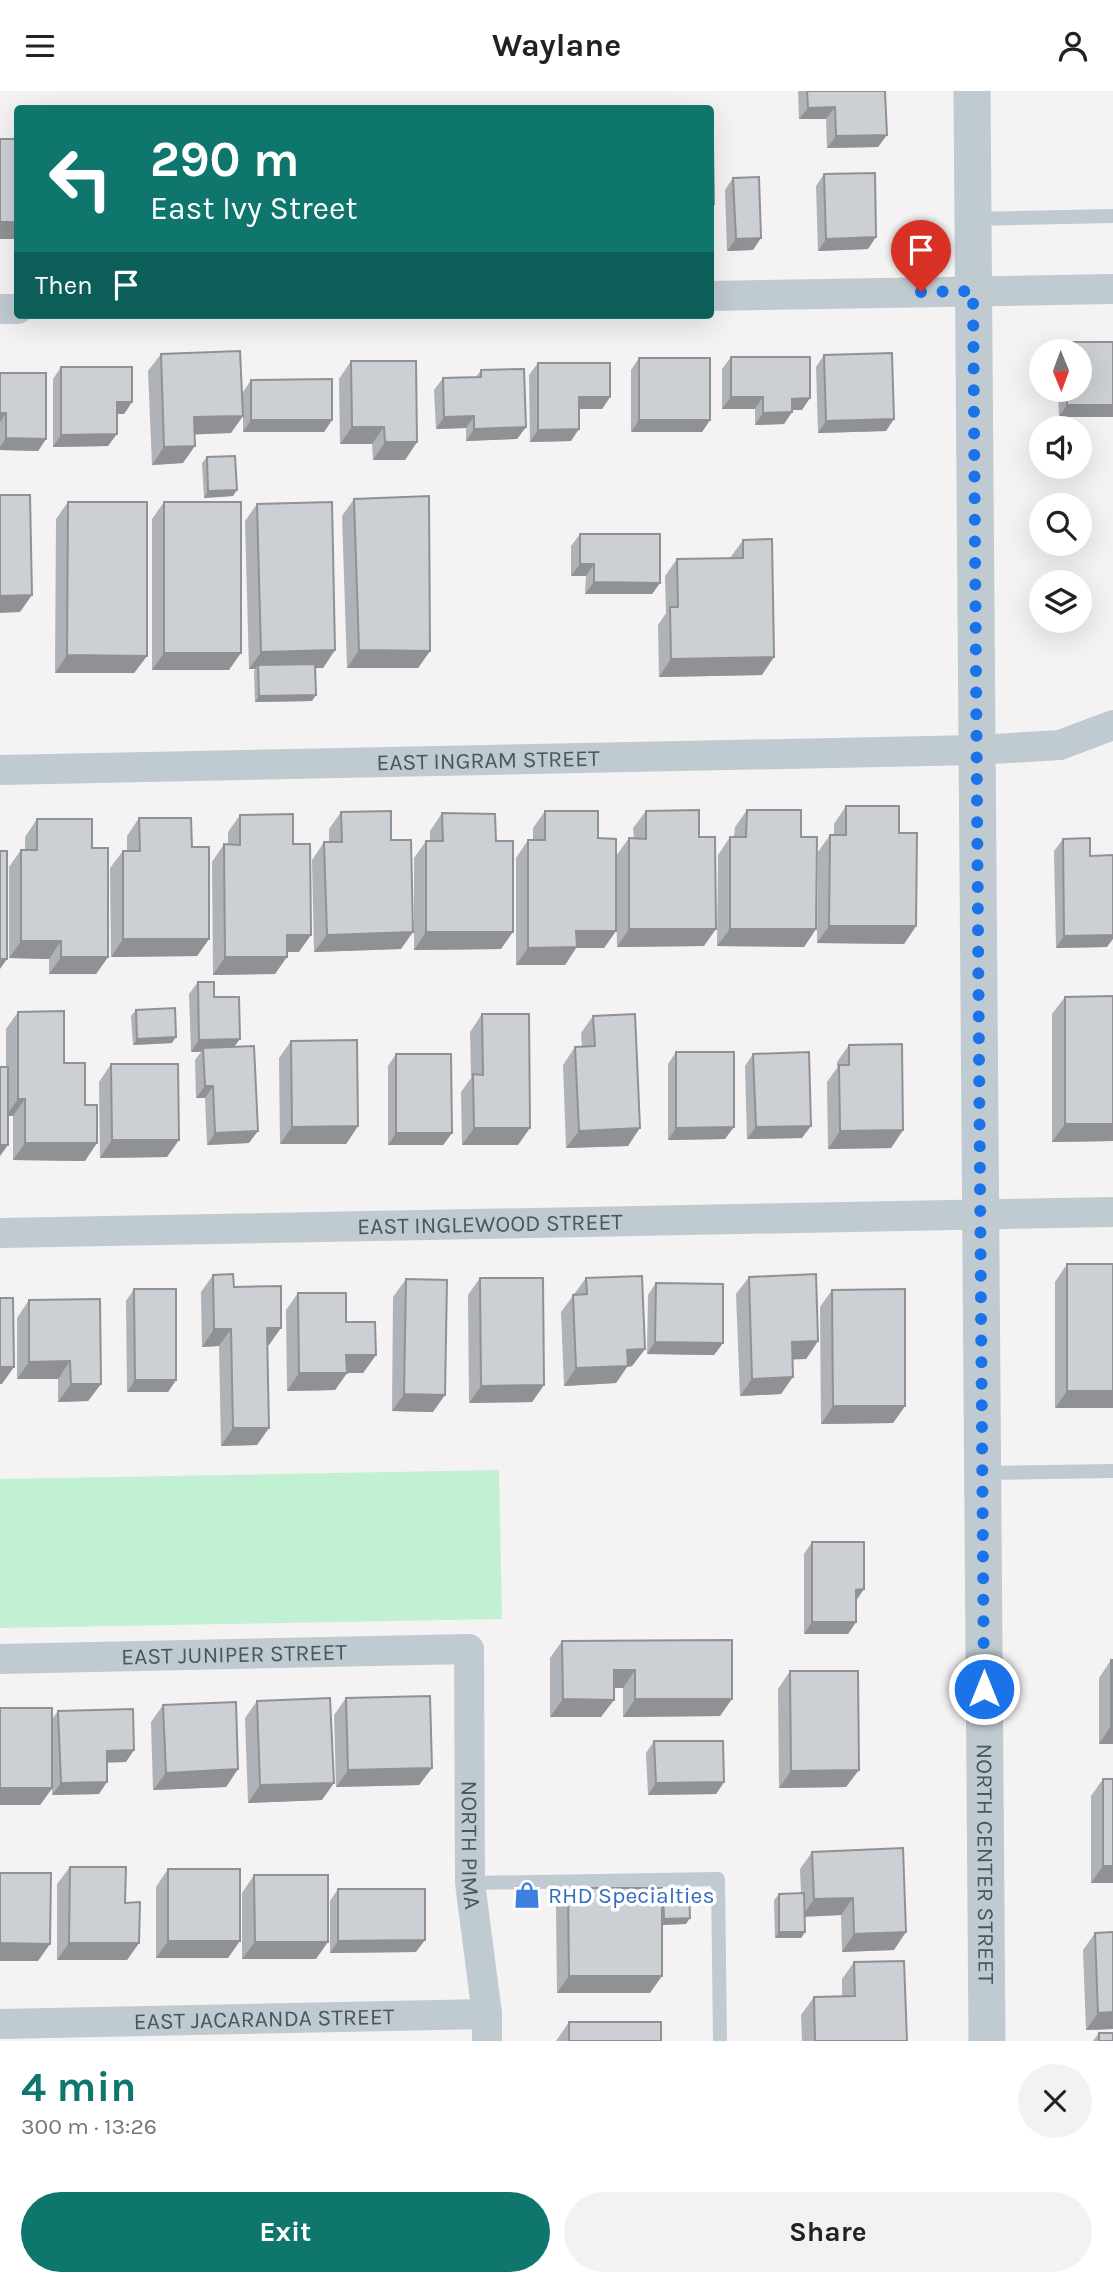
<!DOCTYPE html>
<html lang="en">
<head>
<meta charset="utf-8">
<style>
  :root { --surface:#fff; --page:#f2f2f2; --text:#222; --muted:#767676; --accent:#0f766e }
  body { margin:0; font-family:Karla,sans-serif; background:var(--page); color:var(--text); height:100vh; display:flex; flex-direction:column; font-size:26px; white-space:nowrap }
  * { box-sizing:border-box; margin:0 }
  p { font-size:23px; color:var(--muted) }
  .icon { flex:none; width:38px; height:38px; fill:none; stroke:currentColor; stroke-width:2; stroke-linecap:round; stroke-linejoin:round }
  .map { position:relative; height:1950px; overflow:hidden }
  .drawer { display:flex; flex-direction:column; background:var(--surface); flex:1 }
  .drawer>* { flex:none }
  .top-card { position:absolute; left:14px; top:14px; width:700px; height:214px; border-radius:7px; box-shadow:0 7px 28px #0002; background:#0f766e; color:#fff; overflow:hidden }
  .needle { width:46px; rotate:179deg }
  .buttons { position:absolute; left:1029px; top:248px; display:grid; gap:14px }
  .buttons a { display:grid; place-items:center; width:63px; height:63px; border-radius:50%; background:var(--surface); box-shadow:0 7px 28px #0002; font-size:35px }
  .pin { position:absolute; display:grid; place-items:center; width:60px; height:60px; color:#fff; margin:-72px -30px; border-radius:50% 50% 50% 0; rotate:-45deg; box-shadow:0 0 7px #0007 }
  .pin .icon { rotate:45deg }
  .me { position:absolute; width:77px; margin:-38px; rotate:0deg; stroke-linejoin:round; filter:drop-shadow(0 0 5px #0008) }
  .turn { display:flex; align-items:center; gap:24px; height:147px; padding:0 21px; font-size:32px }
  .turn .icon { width:91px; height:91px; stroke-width:2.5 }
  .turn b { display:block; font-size:49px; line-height:60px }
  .then { display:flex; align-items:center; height:66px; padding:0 21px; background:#0003; gap:14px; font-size:26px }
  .round { display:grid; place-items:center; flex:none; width:74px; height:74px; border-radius:37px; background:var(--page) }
  .overview { display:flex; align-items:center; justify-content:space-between; height:119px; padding:0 21px }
  h1 { font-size:42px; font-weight:700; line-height:52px; color:var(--accent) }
  .primary-button { display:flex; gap:14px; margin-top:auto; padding:14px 21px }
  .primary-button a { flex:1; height:80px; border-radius:42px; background:var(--accent); color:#fff; font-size:28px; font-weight:700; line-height:80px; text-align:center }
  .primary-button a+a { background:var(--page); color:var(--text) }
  header { display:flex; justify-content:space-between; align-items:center; height:91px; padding:0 21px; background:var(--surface); font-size:32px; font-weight:700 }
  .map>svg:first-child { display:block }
  .green { fill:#c2f0d3 }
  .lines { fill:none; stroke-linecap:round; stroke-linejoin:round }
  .service { stroke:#c0cad1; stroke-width:14 }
  .minor { stroke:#c0cad1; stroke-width:30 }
  .tertiary { stroke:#c0cad1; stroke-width:37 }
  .wall { fill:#afb2b6 }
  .shaded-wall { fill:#8f9194 }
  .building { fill:#cccfd4; stroke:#8f9194; stroke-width:2 }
  .route { stroke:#1a73e8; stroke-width:12; stroke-dasharray:0 21.6 }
  .labels { text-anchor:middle; stroke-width:7; stroke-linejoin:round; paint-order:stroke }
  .street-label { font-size:23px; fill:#4a5660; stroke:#fff }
  .shop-label { font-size:23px; fill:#366cbe; stroke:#fff; text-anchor:start }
</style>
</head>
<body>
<header><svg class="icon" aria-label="menu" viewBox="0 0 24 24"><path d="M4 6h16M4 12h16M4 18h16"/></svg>Waylane<svg class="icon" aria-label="person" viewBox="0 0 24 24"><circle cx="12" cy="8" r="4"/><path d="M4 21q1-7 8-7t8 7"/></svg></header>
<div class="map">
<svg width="1113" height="1950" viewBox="0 0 1113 1950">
  <rect width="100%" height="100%" fill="#f4f2f2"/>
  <path class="green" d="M499,1379L502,1528L0,1537V1388Z"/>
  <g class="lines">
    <path class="service" d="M974,128L1113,125
      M984,1382L1113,1380
      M470,1792L718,1788L720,1950"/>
    <g class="minor">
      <path d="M710,205L1113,198"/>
      <path d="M0,218H18"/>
      <path id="s1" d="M0,679L976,659L1060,654L1113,634"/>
      <path id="s2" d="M0,1142L1113,1121"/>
      <path id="s3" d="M0,1568L469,1558L470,1792L487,1923V1950"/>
      <path id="s4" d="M0,1933L487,1923"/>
    </g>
    <path class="tertiary" id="s5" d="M972,0L987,1950"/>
  </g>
  <path class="wall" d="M798,0H885L878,56L827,57L826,28H799Z
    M824,83L868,158L818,160L816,95Z
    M733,87L753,159L727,160L725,99Z
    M1065,251H1113V326H1059L1058,299H1080V261H1058Z
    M161,263L231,342L195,343L183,372L152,374L148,280Z
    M824,264L886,340L818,342L816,276Z
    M731,266L802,319H792V321L784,333L755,334V318H722V278Z
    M639,267L710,329L702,341H631V279Z
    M351,270L417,351L405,369H373L372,353H340L339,288Z
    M538,272L610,306L602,318H579L571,350L530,351L529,284Z
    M61,276L132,311L124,323H117L108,355L53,356V288Z
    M481,279L526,336L517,348L466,350V337L436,338L434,299L443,287L476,286Z
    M0,282L46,348L38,360L0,359Z
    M251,289L332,329L324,341H243V301Z
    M207,366L233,405L204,407L202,372Z
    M354,408L430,560L418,577H347L342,425Z
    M68,411L147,565L134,582H55L56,428Z
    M164,411L229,579H152V428Z
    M257,413L335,559L323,577H315L312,610L255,611L254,580L255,578H249L245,430Z
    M580,443L660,492L652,503H585L586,485H571V455Z
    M743,449L762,584L659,586L658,534L666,522L665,485L677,468L730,467Z
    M846,715L899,742L916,835L904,853L817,852L818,761L830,744H834V733Z
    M747,719L816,838L804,856L717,855L718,764L730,746H734L735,736Z
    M545,720L598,747L616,840L604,857H576L565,874H516V767L528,749H533V737Z
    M646,720L699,746L704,855L617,856L616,765L629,747L634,748L633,737Z
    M341,721L391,749L401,858L314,861L312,769L324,751H329V738Z
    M442,722L496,750L501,858L414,859V767L426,750H430V740Z
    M240,724L293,753L299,861H287L275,883L213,884L212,771L224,753L228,754V741Z
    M139,727L192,756L209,848L197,865L111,866L110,777L123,760H127V745Z
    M37,728L92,757L108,866L96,883H49V868L9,867V776L21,759H25V746Z
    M1063,748L1090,765L1107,856L1056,857L1054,760Z
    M198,891L214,906L234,956L249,1052L207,1054L205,1007H196L195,969L201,961H191L189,903Z
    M1065,906L1113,1050L1052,1051V923Z
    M136,919L172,952L133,954L131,925Z
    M18,921L64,972L85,1070L13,1069V1025H8L6,976V938Z
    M482,923L518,1054H462L461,1001L471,987L470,941Z
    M593,925L628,1055L566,1057L563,974L575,956H582L581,942Z
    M291,950L358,1035L346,1053H280L279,967Z
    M849,954L903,1039L891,1057L828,1058L827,991L837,977V971Z
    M676,961L725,1048L668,1049V973Z
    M396,963L452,1042L443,1054H388V975Z
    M753,963L802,1047L747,1048L745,975Z
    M111,973L167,1066L100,1067L99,991Z
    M1067,1173L1113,1317H1055V1191Z
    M213,1184L234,1196L269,1254L267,1255L257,1354L221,1355L219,1255L202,1256L201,1201Z
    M749,1186L818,1250L806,1268H792L781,1303L740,1305L736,1203Z
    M480,1187L544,1294L532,1311L469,1312L468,1204Z
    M586,1187L645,1258L632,1275L627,1276L616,1292L564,1295L561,1221Z
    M406,1188L433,1321L392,1320L393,1206Z
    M656,1192L723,1252L714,1264L647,1263L648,1204Z
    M134,1198L176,1289L168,1301H127L126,1210Z
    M832,1199L905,1315L893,1332L821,1333L820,1216Z
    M298,1202L346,1231L376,1264L363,1282H347L335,1299L287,1300L286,1219Z
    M29,1209L101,1293L88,1310L58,1311V1288H17V1227Z
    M812,1451L856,1510V1531L848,1543H804V1463Z
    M732,1549L720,1625L623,1626V1597H614L601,1626H550V1567L562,1550Z
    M1111,1569H1113V1653H1099V1587Z
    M790,1580L846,1696L779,1697L778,1598Z
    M346,1607L432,1677L419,1694L336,1696L334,1624Z
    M257,1610L322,1709L248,1712L245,1627Z
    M163,1614L238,1678L226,1696L153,1699L151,1631Z
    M0,1617L52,1628L58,1620L126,1671H107L99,1703L52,1704V1698L40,1714H0Z
    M654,1650L724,1691L716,1703L648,1704L646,1662Z
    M1103,1688H1113V1792H1091V1705Z
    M903,1757L894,1859L842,1861L841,1824L805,1825V1841L801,1847H775L774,1809L779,1803L801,1802L800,1778L812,1761Z
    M70,1776L125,1812L139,1852L127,1869H57V1793Z
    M168,1778L228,1867H156V1796Z
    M254,1784L316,1868H242V1802Z
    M568,1797L662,1802L663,1801L686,1833L662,1834L650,1902H557L556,1815Z
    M338,1798L416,1861L330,1862V1810Z
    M1113,1841V1938L1086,1939L1083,1859L1095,1842Z
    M854,1871L907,1950H802L801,1924L814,1906H842V1888Z
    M569,1931L661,1950H556Z
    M1099,1942L1113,1950H1093Z"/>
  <path class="shaded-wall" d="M835,16L826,28H799L808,17Z
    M887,44L878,56L827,57L836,45Z
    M0,131H18V148H0Z
    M876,146L868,158L818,160L826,148Z
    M761,147L753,159L727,160L736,148Z
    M579,306H610L602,318H571Z
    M731,306H763L755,318H722Z
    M810,307L802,319H784L792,308Z
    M117,311H132L124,323H108Z
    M1067,314H1113V326H1059Z
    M792,321L784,333L755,334L763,322Z
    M0,322H6L0,331Z
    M243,325L231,342L182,344L194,326Z
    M474,325L466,337L436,338L444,326Z
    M894,328L886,340L818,342L826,330Z
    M251,329H332L324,341H243Z
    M639,329H710L702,341H631Z
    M352,336H384L372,353H340Z
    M526,336L517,348L466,350L474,338Z
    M579,338L571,350L530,351L538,339Z
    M117,343L108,355L53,356L61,344Z
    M6,347L46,348L38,360L0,359V356Z
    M385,351H417L405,369H373Z
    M195,355L183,372L152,374L164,356Z
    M237,399L233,405L204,407L208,400Z
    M580,473H594L586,485H571Z
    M594,491L660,492L652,503H585Z
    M32,504L20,521L0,522V505Z
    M335,559L323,577L258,578V574L255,578H249L261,561Z
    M359,559L430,560L418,577H347Z
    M164,562H241L229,579H152Z
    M67,564L147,565L134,582H55Z
    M774,566L762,584L659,586L671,568Z
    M316,604L312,610L255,611L259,605Z
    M829,835H916L904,853L817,852Z
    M629,838H716L704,855L617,856Z
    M730,838H816L804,856L717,855Z
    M576,840H616L604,857H576L565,874H516L528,857Z
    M413,841L401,858L314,861L327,844Z
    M426,841H513L501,858L414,859Z
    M287,844H311L299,861H275Z
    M1113,844V848L1107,856L1056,857L1064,845Z
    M123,848H209L197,865L111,866Z
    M21,850H61L49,868L9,867Z
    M61,866H108L96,883H49Z
    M225,866H287L275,883L213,884Z
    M0,868H7L0,878Z
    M176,946L172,952L133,954L137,948Z
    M240,948L231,960L203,957L201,961H191L199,949Z
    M205,995H213L205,1007H196Z
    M18,1008H25L13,1025H6Z
    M1065,1033H1113V1050L1052,1051Z
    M358,1035L346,1053H280L292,1036Z
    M811,1035L802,1047L747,1048L756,1036Z
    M734,1036L725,1048L668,1049L676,1037Z
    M474,1037H530L518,1054H462Z
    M640,1037L628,1055L566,1057L579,1040Z
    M903,1039L891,1057L828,1058L840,1040Z
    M258,1040L249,1052L207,1054L215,1042Z
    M396,1042H452L443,1054H388Z
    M112,1049H179L167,1066L100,1067Z
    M25,1052H97L85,1070L13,1069Z
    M0,1054H8L0,1065Z
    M267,1237H281L269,1254L255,1255Z
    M214,1238H231L219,1255L202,1256Z
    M818,1250L806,1268L780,1269L792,1251Z
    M655,1251L723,1252L714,1264L647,1263Z
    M645,1258L632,1275L627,1276L616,1292L564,1295L576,1277L627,1259Z
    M346,1264H376L363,1282H334Z
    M70,1270L58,1288H17L29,1271Z
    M0,1276H14L2,1293H0Z
    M299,1282H347L335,1299L287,1300Z
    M793,1286L781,1303L740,1305L752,1288Z
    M135,1289H176L168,1301H127Z
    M71,1293H101L88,1310L58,1311Z
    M544,1294L532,1311L469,1312L481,1295Z
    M1067,1300H1113V1317H1055Z
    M404,1303L445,1304L433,1321L392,1320Z
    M833,1315H905L893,1332L821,1333Z
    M233,1337H269L257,1354L221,1355Z
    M864,1498L856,1510V1499Z
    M812,1531H856L848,1543H804Z
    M614,1579H635L623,1597H601Z
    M563,1608L614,1609L601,1626H550Z
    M635,1608H732L720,1625L623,1626Z
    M1111,1635H1113V1653H1099Z
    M134,1659L126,1671L98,1672L107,1660Z
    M432,1677L419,1694L336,1696L348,1679Z
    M238,1678L226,1696L153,1699L166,1682Z
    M859,1679L846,1696L779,1697L791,1680Z
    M107,1691L99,1703L52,1704L61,1692Z
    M724,1691L716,1703L648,1704L656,1692Z
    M334,1692L322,1709L248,1712L260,1694Z
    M0,1697H52L40,1714H0Z
    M1103,1775H1113V1792H1091Z
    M853,1807L841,1824L802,1826L814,1808Z
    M690,1827L686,1833L660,1834L664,1828Z
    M779,1841H805L801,1847H775Z
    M906,1841L894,1859L842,1861L854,1843Z
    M425,1849L416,1861L330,1862L338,1850Z
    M168,1850H240L228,1867H156Z
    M255,1851H328L316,1868H242Z
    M0,1852L50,1853L38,1870H0Z
    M69,1852H139L127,1869H57Z
    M569,1885H662L650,1902H557Z
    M1113,1921V1938L1086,1939L1098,1922Z"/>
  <path class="building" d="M807,0H885L887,44L836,45L835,16L808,17Z
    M0,48H18V131H0Z
    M713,53L714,113H710V54Z
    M875,82L876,146L826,148L824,83Z
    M759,86L761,147L736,148L733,87Z
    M1065,251H1113V314H1067V299H1080V261H1065Z
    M240,260L243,325L194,326L195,355L164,356L161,263Z
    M892,262L894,328L826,330L824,264Z
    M731,266H810V307L792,308V321L763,322V306H731Z
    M639,267H710V329H639Z
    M351,270H416L417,351H385L384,336H352Z
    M538,272H610V306H579V338L538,339Z
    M61,276H132V311H117V343L61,344Z
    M524,278L526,336L474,338V325L444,326L443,287L481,286V279Z
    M0,282H46V348L6,347V322H0Z
    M332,288V329H251V289Z
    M235,365L237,399L208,400L207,366Z
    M0,404H30L32,504L0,505Z
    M429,405L430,560L359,559L354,408Z
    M68,411H147V565L67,564Z
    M164,411H241V562H164Z
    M332,411L335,559L261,561L257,413Z
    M580,443H660V492L594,491V473H580Z
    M772,448L774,566L671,568L670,516H678L677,468L743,467V449Z
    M315,573L316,604L259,605L258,574Z
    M846,715H899V742H917L916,835H829L830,744H846Z
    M699,719V746H715L716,838H629V747L646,748V720Z
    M747,719H801V746H817L816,838H730V746H746Z
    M391,720V749H411L413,841L327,844L324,751H342L341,721Z
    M545,720H598V747L616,748V840H576L577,856L528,857V749H545Z
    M442,722L495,723L496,750H513V841H426V750H443Z
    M293,723V753H310L311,844H287V866H225L224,753L240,754V724Z
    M139,727H191L192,756H209V848H123V760H140Z
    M37,728H92V757H108V866H61V850H21V759H37Z
    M1090,747V765L1113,764V844L1064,845L1063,748Z
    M0,760H7V868H0Z
    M198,891H214V906H239L240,948L199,949Z
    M1113,905V1033H1065V906Z
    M175,917L176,946L137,948L136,919Z
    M64,920V972H85V1014H97V1052H25V1008H18V921Z
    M482,923H529L530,1037H474L473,983L483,984Z
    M635,923L640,1037L579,1040L575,956L595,955L593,925Z
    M357,949L358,1035L292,1036L291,950Z
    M902,953L903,1039L840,1040L839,974H849V954Z
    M254,955L258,1040L215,1042L213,995H205L203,957Z
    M676,961H734V1036L676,1037Z
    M809,961L811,1035L756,1036L753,963Z
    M396,963H451L452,1042H396Z
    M111,973H178L179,1049H112Z
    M0,976H8V1054H0Z
    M1067,1173H1113V1300H1067Z
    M233,1183L234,1196L281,1195V1237H267L269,1337H233L231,1238H214L213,1184Z
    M816,1183L818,1250L792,1251L793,1286L752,1288L749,1186Z
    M642,1185L645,1258L627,1259L628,1275L576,1277L573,1204L587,1203L586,1187Z
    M480,1187H543L544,1294L481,1295Z
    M406,1188L447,1189L445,1304L404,1303Z
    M656,1192L723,1193V1252L655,1251Z
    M134,1198H176V1289H135Z
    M905,1198V1315H833L832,1199Z
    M298,1202H346V1231H375L376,1264H346L347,1282H299Z
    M0,1207H13L14,1276H0Z
    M100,1208L101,1293H71L70,1270L29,1271V1209Z
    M812,1451H864V1498L856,1499V1531H812Z
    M732,1549V1608H635V1579H614V1609L563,1608L562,1550Z
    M1111,1569H1113V1635H1111Z
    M790,1580H858L859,1679L791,1680Z
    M430,1605L432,1677L348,1679L346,1607Z
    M330,1607L334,1692L260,1694L257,1610Z
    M236,1611L238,1678L166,1682L163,1614Z
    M0,1617H52V1697H0Z
    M133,1618L134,1659L107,1660V1691L61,1692L58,1620Z
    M654,1650H723L724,1691L656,1692Z
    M1103,1688H1113V1775H1103Z
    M903,1757L906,1841L854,1843L853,1807L814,1808L812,1761Z
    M70,1776H126L125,1812L140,1811L139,1852H69Z
    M168,1778H240V1850H168Z
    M0,1782H51L50,1853L0,1852Z
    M254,1784H328V1851H255Z
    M568,1797H662V1885H569Z
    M338,1798H425V1849L338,1850Z
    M689,1800L690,1827L664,1828L663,1801Z
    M804,1802L805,1841H779V1803Z
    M1113,1841V1921L1098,1922L1095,1842Z
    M904,1870L907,1950H815L814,1906L855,1905L854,1871Z
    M569,1931H661V1950H569Z
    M1099,1942H1113V1950H1099Z"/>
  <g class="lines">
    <path class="route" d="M921,201L973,200L984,1598"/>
  </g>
  <defs>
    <symbol id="shop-bare" viewBox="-9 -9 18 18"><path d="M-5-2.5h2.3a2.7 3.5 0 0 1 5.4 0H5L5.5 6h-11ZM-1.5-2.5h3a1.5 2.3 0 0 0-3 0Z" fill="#3f7fe0" stroke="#fff" stroke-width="2.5" paint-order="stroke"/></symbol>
  </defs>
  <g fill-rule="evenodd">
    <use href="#shop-bare" x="508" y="1785" width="38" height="38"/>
  </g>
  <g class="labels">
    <g class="street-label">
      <text dy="8" stroke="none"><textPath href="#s1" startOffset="488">EAST INGRAM STREET</textPath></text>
      <text dy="8" stroke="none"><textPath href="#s2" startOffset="490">EAST INGLEWOOD STREET</textPath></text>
      <text dy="8" stroke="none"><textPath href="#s3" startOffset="234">EAST JUNIPER STREET</textPath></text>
      <text dy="8" stroke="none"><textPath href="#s3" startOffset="665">NORTH PIMA</textPath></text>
      <text dy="8" stroke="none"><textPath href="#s5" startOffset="1773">NORTH CENTER STREET</textPath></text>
      <text dy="8" stroke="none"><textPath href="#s4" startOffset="264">EAST JACARANDA STREET</textPath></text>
    </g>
    <g class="shop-label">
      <text x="548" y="1812">RHD Specialties</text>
    </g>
  </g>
</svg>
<div class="buttons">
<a><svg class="needle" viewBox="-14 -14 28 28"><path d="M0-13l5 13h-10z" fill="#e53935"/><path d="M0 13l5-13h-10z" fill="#767676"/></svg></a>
<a><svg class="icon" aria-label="sound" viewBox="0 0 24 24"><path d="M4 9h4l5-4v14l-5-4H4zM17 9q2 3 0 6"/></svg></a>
<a><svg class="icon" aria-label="search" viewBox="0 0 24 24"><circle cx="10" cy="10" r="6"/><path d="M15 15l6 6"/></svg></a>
<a><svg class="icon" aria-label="layers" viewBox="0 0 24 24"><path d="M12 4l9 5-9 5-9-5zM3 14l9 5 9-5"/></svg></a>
</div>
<div class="pin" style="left:921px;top:201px;background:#d93025"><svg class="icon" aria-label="arrive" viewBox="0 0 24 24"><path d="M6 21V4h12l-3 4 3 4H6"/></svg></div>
<svg class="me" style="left:984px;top:1598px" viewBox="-20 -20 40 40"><circle r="17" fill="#1a73e8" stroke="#fff" stroke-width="3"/><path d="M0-11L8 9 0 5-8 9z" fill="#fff"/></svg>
<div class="top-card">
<div class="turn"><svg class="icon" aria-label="left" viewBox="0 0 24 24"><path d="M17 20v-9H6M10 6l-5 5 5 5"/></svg><div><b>290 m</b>East Ivy Street</div></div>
<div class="then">Then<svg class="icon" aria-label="arrive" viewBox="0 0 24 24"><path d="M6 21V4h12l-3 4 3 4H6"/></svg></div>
</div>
</div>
<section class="drawer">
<div class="overview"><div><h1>4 min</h1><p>300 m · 13:26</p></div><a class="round"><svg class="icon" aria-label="close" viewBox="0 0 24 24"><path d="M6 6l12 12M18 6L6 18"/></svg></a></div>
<div class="primary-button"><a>Exit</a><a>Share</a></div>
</section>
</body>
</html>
